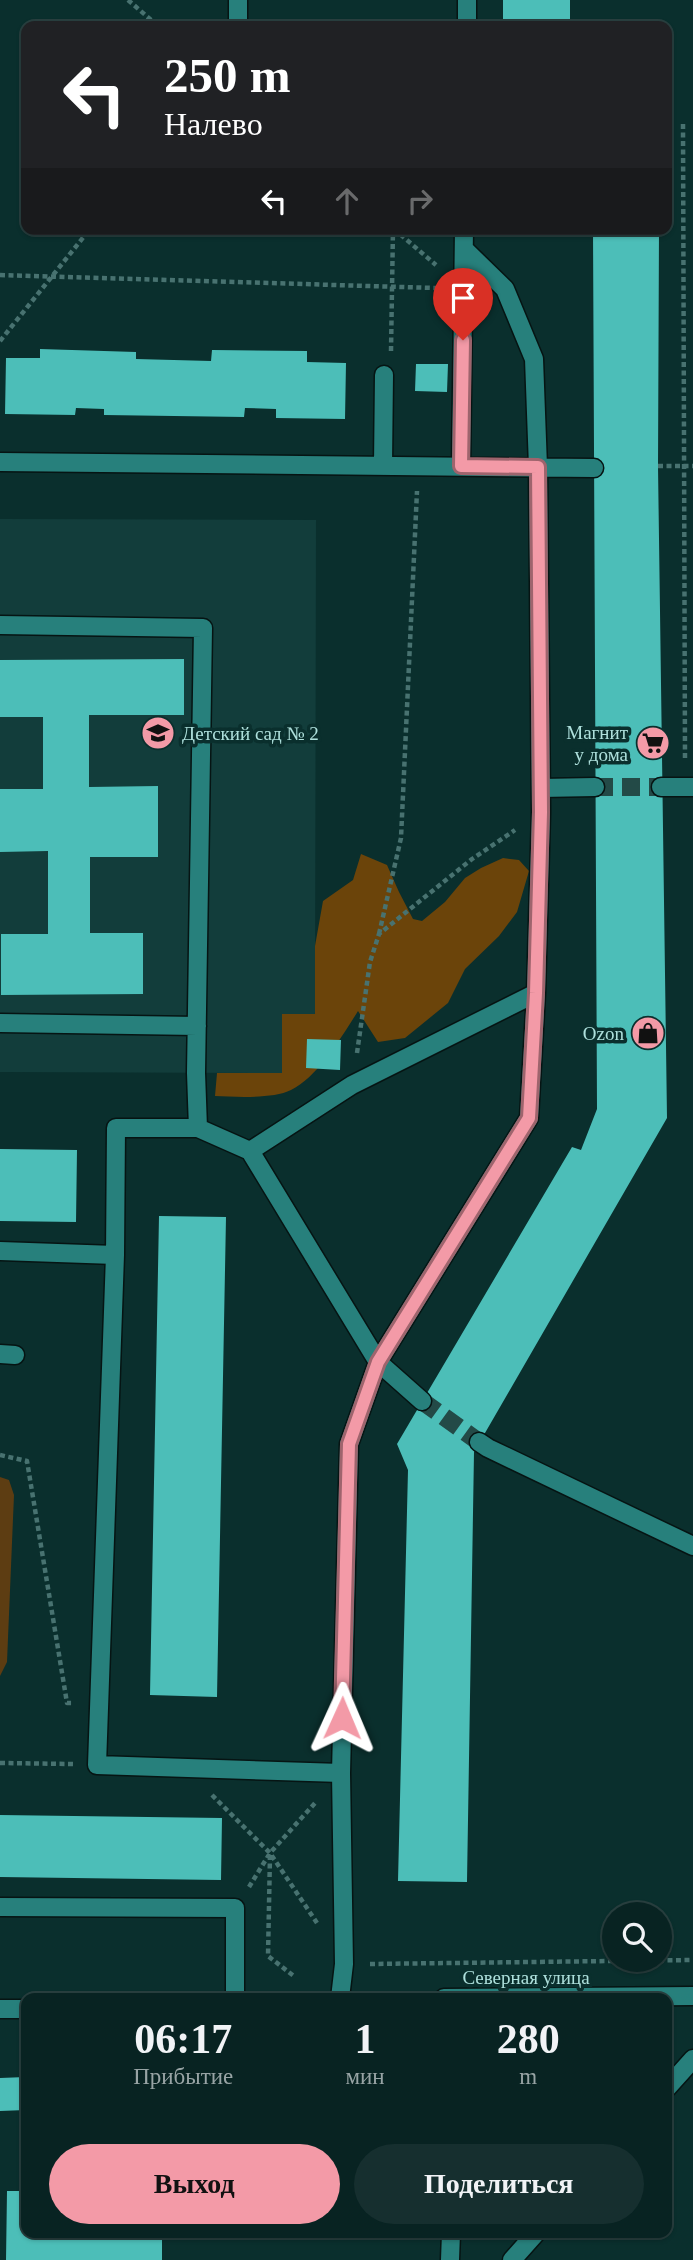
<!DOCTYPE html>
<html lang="ru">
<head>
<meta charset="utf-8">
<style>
  :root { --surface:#082322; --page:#162f2f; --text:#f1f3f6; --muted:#98a4a5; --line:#294040; --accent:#f39aa7 }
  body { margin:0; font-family:"Times New Roman",serif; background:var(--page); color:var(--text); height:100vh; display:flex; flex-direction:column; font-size:26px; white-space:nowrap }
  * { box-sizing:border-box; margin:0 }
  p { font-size:23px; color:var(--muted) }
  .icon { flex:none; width:38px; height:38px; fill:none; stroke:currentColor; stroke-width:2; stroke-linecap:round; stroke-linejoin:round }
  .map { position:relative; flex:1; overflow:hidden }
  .sheet { position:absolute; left:21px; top:1993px; width:651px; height:245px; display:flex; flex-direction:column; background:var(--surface); border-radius:14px; box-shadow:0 2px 5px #0004,0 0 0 2px var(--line) }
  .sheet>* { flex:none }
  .top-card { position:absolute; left:21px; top:21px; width:651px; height:214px; border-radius:14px; box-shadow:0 2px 5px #0004,0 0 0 2px var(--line); background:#202124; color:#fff; overflow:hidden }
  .buttons { position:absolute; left:602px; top:1902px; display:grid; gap:14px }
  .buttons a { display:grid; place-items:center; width:70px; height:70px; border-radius:50%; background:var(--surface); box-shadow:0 2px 5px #0004,0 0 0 2px var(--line); font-size:35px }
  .pin { position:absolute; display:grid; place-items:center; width:60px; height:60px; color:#fff; margin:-72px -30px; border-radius:50% 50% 50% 0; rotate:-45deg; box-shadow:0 0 7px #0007 }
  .pin .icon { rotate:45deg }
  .me { position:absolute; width:77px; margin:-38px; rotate:1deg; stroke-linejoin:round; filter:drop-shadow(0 0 5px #0008) }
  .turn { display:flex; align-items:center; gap:24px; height:147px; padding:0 28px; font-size:32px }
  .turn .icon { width:91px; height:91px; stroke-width:2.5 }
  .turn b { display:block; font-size:49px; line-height:60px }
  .lanes { display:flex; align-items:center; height:66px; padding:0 28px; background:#0003; justify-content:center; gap:35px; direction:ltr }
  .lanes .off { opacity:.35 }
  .eta { display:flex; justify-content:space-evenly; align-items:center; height:119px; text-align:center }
  .eta b { font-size:42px; font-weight:800; line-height:49px }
  .primary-button { display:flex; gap:14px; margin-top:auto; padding:14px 28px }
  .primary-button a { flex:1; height:80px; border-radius:42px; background:var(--accent); color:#111; font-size:28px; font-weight:800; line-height:80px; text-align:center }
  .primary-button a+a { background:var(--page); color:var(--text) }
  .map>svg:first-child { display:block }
  .built { fill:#123d3b }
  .green { fill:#5d3d12 }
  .forest { fill:#6b440a }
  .building { fill:#4cbeb8 }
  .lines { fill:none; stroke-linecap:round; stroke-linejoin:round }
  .minor-tunnel { stroke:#234a47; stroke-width:18; stroke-dasharray:18 9; stroke-linecap:butt }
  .minor-casing { stroke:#061413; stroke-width:21 }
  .path { stroke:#487270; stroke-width:4.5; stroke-dasharray:5 3.5; stroke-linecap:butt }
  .minor { stroke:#27807c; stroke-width:18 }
  .route-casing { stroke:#9e646d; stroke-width:18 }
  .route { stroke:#f39aa7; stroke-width:12 }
  .labels { text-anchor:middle; stroke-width:7; stroke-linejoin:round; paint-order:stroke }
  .poi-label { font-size:19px; fill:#aee0dc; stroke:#0a2f2d; text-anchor:end }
  .street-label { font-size:19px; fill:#aee0dc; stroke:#0a2f2d }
</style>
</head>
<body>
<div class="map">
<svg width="693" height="2260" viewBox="0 0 693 2260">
  <rect width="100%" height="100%" fill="#0a2f2d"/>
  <path class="built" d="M0,519L316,520L315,1014H282V1073L0,1072Z"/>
  <path class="green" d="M0,1477L9,1480L14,1495L7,1662L0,1676Z"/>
  <path class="forest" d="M361,854L387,865L399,892L413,919L422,921L445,902L465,878L481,868L503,858L519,860L529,871L517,912L499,936L465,969L448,1003L405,1038L378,1042L358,1011C343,1035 317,1078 291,1090C273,1099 236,1097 215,1096L217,1073H282V1014H315V946L323,901L353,880Z"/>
  <path class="building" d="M503,0H570V26H503Z
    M593,229H659L658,466L667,1118L474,1452L467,1882L398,1881L408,1470L397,1444L572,1147L581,1150L597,1109Z
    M40,349L136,352V359L211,361L212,350L307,351V362L346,363L345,419L276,418V409L245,408L244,417L104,415V409L76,408L75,415L5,414L6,358H40Z
    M416,364H448L447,392L415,391Z
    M184,659V715H89V787L158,786V857H90V933H143V994L1,995V934H48V851L0,852V789H43V717H0V660Z
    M307,1039L341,1040L340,1070L306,1068Z
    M0,1149L77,1150L76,1222L0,1221Z
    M159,1216L226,1217L217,1697L150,1695Z
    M0,1815L222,1818L221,1880L0,1877Z
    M26,2077V2110L0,2111V2078Z
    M7,2191H26V2233H162V2260H6Z"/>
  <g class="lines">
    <path class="minor-tunnel" d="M595,787H661
      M422,1401L479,1442"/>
    <defs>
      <path id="minor" d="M238,26V0
        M467,26V0
        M0,462L594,468
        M383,465L384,375
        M461,466L464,229
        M0,625L203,628L196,1073L198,1128
        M661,787H693
        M541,788L595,787
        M0,1023L197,1026
        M250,1151L352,1085L536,993
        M0,1251L115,1255L116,1128H198L250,1151L378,1362L422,1401
        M115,1255L97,1765L341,1773
        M0,1354L15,1355
        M479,1442L488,1448L693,1546
        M0,1907L235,1908V1998
        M340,1998L344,1964L341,1773L349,1444L378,1362L529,1118L536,993L541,812L538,467L534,359L505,289L464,249
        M444,1998L693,1996
        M0,2009H26
        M667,2088L693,2059
        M450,2260L451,2233
        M512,2260L536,2233"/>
    </defs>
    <use href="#minor" class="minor-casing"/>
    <path class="path" d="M128,0L158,26
      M683,124L685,760
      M394,229L436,265
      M0,275L436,288
      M0,341L90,229
      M391,351L393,229
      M658,466H693
      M379,934L401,838L417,491
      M357,1053L370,962L379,934L472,859L515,830
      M0,1455L27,1461L67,1703H74
      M0,1763L73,1764
      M212,1795L270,1853L317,1923
      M270,1855L268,1956L295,1977
      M249,1887L270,1853L315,1803
      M370,1964L693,1960"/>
    <use href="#minor" class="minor"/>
  </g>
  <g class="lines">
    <defs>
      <path id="route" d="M342,1718L349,1444L378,1362L529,1118L536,993L541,812L538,467L461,466L463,340"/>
    </defs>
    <use href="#route" class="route-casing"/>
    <use href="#route" class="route"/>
  </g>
  <defs>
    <symbol id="school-disc" viewBox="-11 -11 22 22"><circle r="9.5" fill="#f39aa7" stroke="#0a2f2d"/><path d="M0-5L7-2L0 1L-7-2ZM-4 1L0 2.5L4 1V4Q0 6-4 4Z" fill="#111"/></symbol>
    <symbol id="supermarket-disc" viewBox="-11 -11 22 22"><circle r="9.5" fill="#f39aa7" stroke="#0a2f2d"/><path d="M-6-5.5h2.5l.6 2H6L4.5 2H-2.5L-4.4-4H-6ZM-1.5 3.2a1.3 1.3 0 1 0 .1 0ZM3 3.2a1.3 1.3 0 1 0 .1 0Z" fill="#111"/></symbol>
    <symbol id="shop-disc" viewBox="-11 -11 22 22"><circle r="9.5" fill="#f39aa7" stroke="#0a2f2d"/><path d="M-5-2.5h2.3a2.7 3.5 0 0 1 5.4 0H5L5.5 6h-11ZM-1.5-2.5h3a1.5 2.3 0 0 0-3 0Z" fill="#111"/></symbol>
  </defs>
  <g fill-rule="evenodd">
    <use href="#school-disc" x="139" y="714" width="38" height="38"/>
    <use href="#supermarket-disc" x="634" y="724" width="38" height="38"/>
    <use href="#shop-disc" x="629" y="1014" width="38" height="38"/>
  </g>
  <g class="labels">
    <g class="poi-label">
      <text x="628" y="739">Магнит<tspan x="628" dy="22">у дома</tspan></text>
      <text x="182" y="740" text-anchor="start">Детский сад № 2</text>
      <text x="624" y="1040">Ozon</text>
    </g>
    <g class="street-label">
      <text x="526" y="1984">Северная улица</text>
    </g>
  </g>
</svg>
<div class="buttons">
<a><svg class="icon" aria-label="search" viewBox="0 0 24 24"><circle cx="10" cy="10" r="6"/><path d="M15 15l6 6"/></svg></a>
</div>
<div class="pin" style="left:463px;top:340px;background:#d93025"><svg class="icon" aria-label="arrive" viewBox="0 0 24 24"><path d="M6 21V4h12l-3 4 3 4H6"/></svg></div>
<svg class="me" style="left:342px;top:1718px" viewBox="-20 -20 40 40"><path d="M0-17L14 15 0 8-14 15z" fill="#f39aa7" stroke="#fff" stroke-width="4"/></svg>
<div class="top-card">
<div class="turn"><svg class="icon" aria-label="left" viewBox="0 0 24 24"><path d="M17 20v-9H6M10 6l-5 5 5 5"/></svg><div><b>250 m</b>Налево</div></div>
<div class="lanes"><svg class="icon" aria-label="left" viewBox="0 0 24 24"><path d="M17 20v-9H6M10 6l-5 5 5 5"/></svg><svg class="icon off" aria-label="ahead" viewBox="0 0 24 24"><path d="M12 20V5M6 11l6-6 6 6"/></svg><svg class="icon off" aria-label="right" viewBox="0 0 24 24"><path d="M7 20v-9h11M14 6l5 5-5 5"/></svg></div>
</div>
<section class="sheet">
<div class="eta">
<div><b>06:17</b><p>Прибытие</p></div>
<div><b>1</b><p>мин</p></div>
<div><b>280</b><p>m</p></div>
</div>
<div class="primary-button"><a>Выход</a><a>Поделиться</a></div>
</section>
</div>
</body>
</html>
